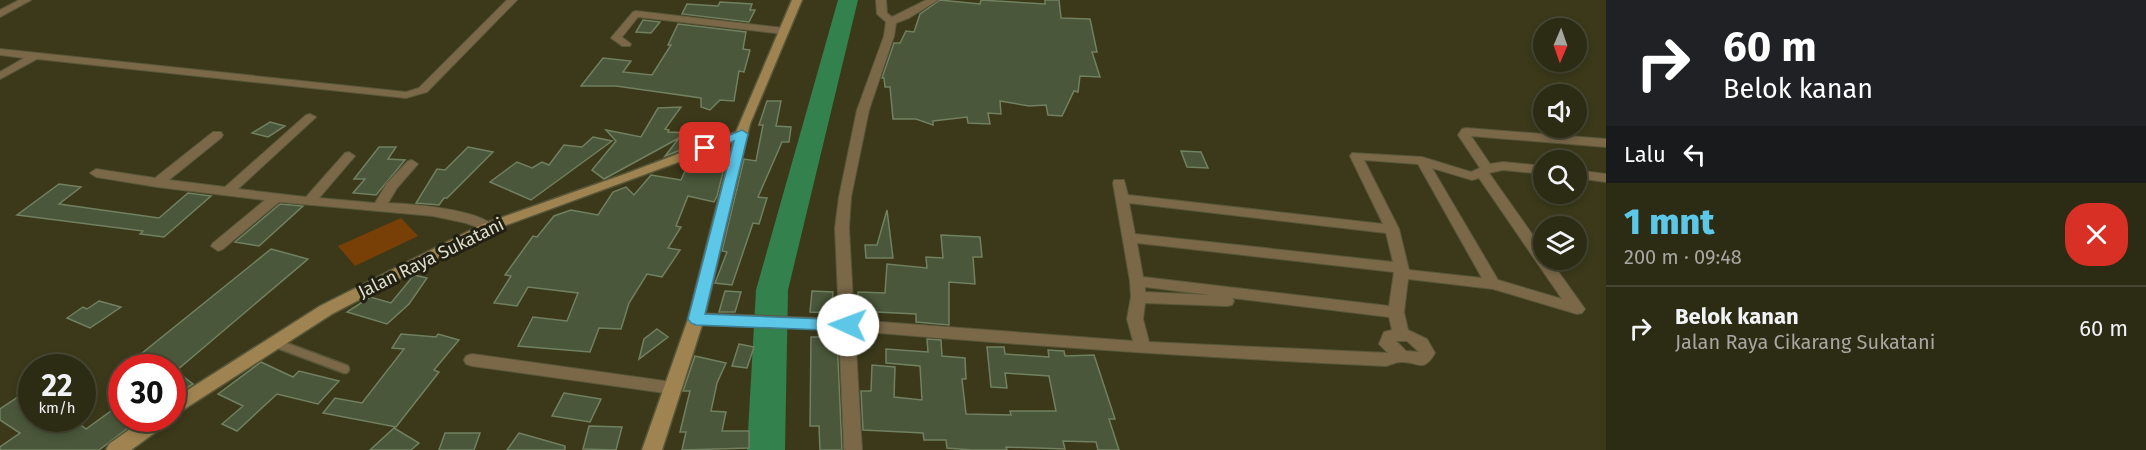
<!DOCTYPE html>
<html lang="id">
<head>
<meta charset="utf-8">
<style>
  :root { --surface:#2c2b14; --page:#34331d; --text:#f1f3f6; --muted:#a6a7a0; --line:#484734; --accent:#5dc7e8 }
  body { margin:0; font-family:"Fira Sans",sans-serif; background:var(--page); color:var(--text); height:100vh; display:flex; flex-direction:column; font-size:22px; white-space:nowrap }
  * { box-sizing:border-box; margin:0 }
  p { font-size:20px; color:var(--muted) }
  .icon { flex:none; width:33px; height:33px; fill:none; stroke:currentColor; stroke-width:2; stroke-linecap:round; stroke-linejoin:round }
  .map { position:relative; flex:1; overflow:hidden }
  .drawer { display:flex; flex-direction:column; background:var(--surface); width:540px }
  .drawer>* { flex:none }
  .hud { background:#202124; color:#fff; overflow:hidden }
  .needle { width:39px; rotate:182deg }
  .controls { position:absolute; left:1533px; top:18px; display:grid; gap:12px }
  .controls a { display:grid; place-items:center; width:54px; height:54px; border-radius:50%; background:var(--surface); box-shadow:0 3px 9px #0003,0 0 0 2px var(--line); font-size:30px }
  .speed { position:absolute; left:18px; top:354px; display:flex; gap:12px; font-size:30px; font-weight:700; text-align:center }
  .speed>* { display:grid; place-content:center; width:78px; height:78px; border-radius:50%; background:var(--surface); box-shadow:0 3px 9px #0003,0 0 0 2px var(--line); line-height:1 }
  .speed small { font-size:15px; font-weight:400 }
  .speed .limit { border:9px solid #d22; background:#fff; color:#111 }
  .pin { position:absolute; display:grid; place-items:center; width:51px; height:51px; color:#fff; margin:-26px; border-radius:12px; box-shadow:0 3px 9px #0006 }
  .me { position:absolute; width:66px; margin:-33px; rotate:272deg; stroke-linejoin:round; filter:drop-shadow(0 0 4px #0008) }
  .turn { display:flex; align-items:center; gap:21px; height:126px; padding:0 18px; font-size:27px }
  .turn .icon { width:78px; height:78px; stroke-width:2.5 }
  .turn b { display:block; font-size:42px; line-height:51px }
  .then { display:flex; align-items:center; height:57px; padding:0 18px; background:#0003; gap:12px; font-size:22px }
  .round { display:grid; place-items:center; flex:none; width:63px; height:63px; border-radius:24px; background:var(--page) }
  .headline { display:flex; align-items:center; justify-content:space-between; height:102px; padding:0 18px }
  h1 { font-size:36px; font-weight:800; line-height:45px; color:var(--accent) }
  ul { padding:0; list-style:none }
  li { display:flex; align-items:center; gap:18px; height:84px; padding:0 18px; border-top:2px solid var(--line) }
  li div { flex:1 }
  li b { display:block; font-size:22px }
  li em { font-style:normal }
  main { display:flex; flex:1; min-height:0 }
  .map>svg:first-child { display:block }
  .green { fill:#784007 }
  .lines { fill:none; stroke-linecap:round; stroke-linejoin:round }
  .river { fill:#33814c; fill-rule:evenodd }
  .building { fill:#4a573a; stroke:#718061; stroke-width:1.5 }
  .lane-casing { stroke:#59573a; stroke-width:11 }
  .street-casing { stroke:#59573a; stroke-width:2 }
  .secondary-casing { stroke:#59573a; stroke-width:3 }
  .lane { stroke:#7a6849; stroke-width:8 }
  .street { fill:#7a6849; fill-rule:evenodd }
  .secondary { fill:#9f8350; fill-rule:evenodd }
  .route { fill:#5dc7e8; stroke:#3c8197; stroke-width:1.5 }
  .labels { text-anchor:middle; stroke-width:6; stroke-linejoin:round; paint-order:stroke }
  .street-label { font-size:18px; fill:#dfdfcd; stroke:#212012 }
</style>
</head>
<body>
<main>
<div class="map">
<svg width="1606" height="450" viewBox="0 0 1606 450">
  <rect width="100%" height="100%" fill="#3b391a"/>
  <path class="green" d="M401,218L418,236L355,266L338,246Z"/>
  <g class="lines">
    <path class="river" d="M838,0H858L788,290L785,450H747L756,290Z"/>
  </g>
  <path class="building" d="M940,0L980,4L981,0L1045,4V0H1059L1061,18L1090,19L1097,52H1092L1100,77L1080,76L1078,92L1074,91L1062,116L1048,115L1046,105L1029,106L1000,101L1001,114L988,113L990,124L968,123L967,117L933,121V125L916,119H893L890,87H885L884,78H882L894,43H900L906,31L914,32L920,14Z
    M720,2L752,4L750,10H755L749,22L682,14L687,4L718,6Z
    M643,20L660,22L651,33L636,32Z
    M678,24L746,32L743,49L750,50L744,72L739,71L734,101L720,100L710,110L701,107V98L616,86H581L603,58L631,61L623,72L652,75L671,45H668Z
    M767,101H781L776,126L791,127L789,142H782L758,197L767,198L759,224L753,223L732,285L715,283L727,252L722,251L744,159L756,161L763,125H759Z
    M681,107L665,129L669,130L668,132L689,133L684,136L694,145L665,156L679,138L604,179L592,170L616,141L606,130L641,137L658,108Z
    M270,122L285,126L268,137L252,133Z
    M593,137L612,141L531,200L490,182L517,162L532,168L542,162L549,165L564,145L582,147Z
    M379,147H396L388,159L405,160L376,195L353,193L365,179H354Z
    M468,147L493,152L447,198H444L439,205L416,203L437,169L445,170Z
    M1181,151L1201,152L1208,168L1187,167Z
    M704,155L727,157L717,196L714,202L688,196L676,226L681,227L668,248L680,250L662,277L647,274L629,303L621,329L599,328L590,352L518,346L533,317L567,321L578,293L528,287L517,306L494,303L511,276L505,275L533,236L537,237L554,216L571,210L598,215L613,192L626,187L634,195L651,175L681,180L690,160Z
    M59,184L81,187L59,204L159,218L188,193L211,196L164,237L140,234L143,231L17,215Z
    M280,204L303,206L259,246L235,242Z
    M887,210L893,258H866L865,245H877Z
    M941,235L980,237L982,257H973L975,284L949,282V325L916,322V314L857,311L858,292L885,293L887,264L927,268L926,257L943,258Z
    M271,249L308,259L176,371L193,384L172,397V364L141,354Z
    M414,275L427,278L409,304L387,324L347,312L370,297L391,303Z
    M725,291L741,292L735,312H719Z
    M812,291L833,292L831,313L810,312Z
    M99,301L121,307L90,328L67,318L83,307L87,309Z
    M657,329L668,337L639,359L644,339Z
    M401,334L436,337L438,334L459,340L434,370L439,372L396,427L323,413L335,398L362,403L404,349L392,348Z
    M811,337H837L842,450H820L819,426H810Z
    M927,339L941,340L942,356L965,358L966,379H962L966,414L1011,415L1010,411H1056L1049,376L1005,373L1007,388L991,387L987,347H1004L1005,354L1049,357L1048,350L1064,351L1065,356L1094,355L1115,419H1109L1119,450H1098L1096,442L1063,441L1065,449L1006,447L1007,450H972L947,448L946,440H924L923,433L863,430L861,391H871L872,365L895,367L894,397L922,400L920,366L886,363V349L928,352Z
    M739,344L754,347L747,368L732,366Z
    M695,356L726,363L717,383L711,411L726,412L722,431H749V448L682,450L686,432H680L690,391H683Z
    M261,362L293,377L299,371L339,381L318,404L277,394L237,431L222,424L243,406L218,394Z
    M24,393L32,398V418H72L86,429L122,403V418H141L99,450H0V447L20,433L0,420V409Z
    M564,393L601,399L590,422L552,416Z
    M589,426L622,427L616,450L583,449Z
    M394,428L419,443L411,450H370Z
    M445,433H480L474,450H439Z
    M519,433L565,446V450H507Z"/>
  <g class="lines">
    <defs>
      <path id="lane" d="M275,343L345,369"/>
      <path id="street" d="M19,0H31L0,17V10Z
        M507,0H517L427,92L406,98L37,59L0,79V72L24,58L0,55V49L406,92L419,88Z
        M876,0H886L887,13L892,17L926,0H938L909,18L896,23L894,36L869,110L851,197L849,228L854,320L1133,341L1127,319L1131,297L1130,281L1113,183L1114,180H1124L1128,195L1383,224L1350,156L1352,153L1422,157L1471,172L1480,168L1458,135L1462,129L1466,128L1606,139V147L1471,136L1490,164L1503,162L1544,166V174L1503,170L1489,173L1544,251V260H1550L1585,309L1582,313L1577,314L1493,289L1408,279L1404,312L1408,330L1427,339L1435,353C1423,374 1418,361 1401,362C1396,362 1390,365 1386,366C1209,358 1032,346 855,331L862,450H844L839,330L696,325L691,323L688,319L691,315L696,313L839,319L835,228L839,197L857,110L884,36L886,22L877,14ZM1364,160L1418,164L1482,278L1409,270L1399,229ZM1432,168L1472,180L1479,178L1562,299L1498,280ZM1129,203L1386,233L1393,262L1135,234ZM1137,243L1394,272L1389,306L1143,277ZM1145,287L1211,295L1145,292ZM1232,298L1389,317L1392,330L1384,332L1379,344L1388,353L1149,342L1143,319L1145,303L1227,306L1232,305L1234,301ZM1396,341H1407L1419,352L1406,351Z
        M636,11L784,28L789,31L784,34L638,17L622,37L631,44L630,46H622L611,38L633,12Z
        M310,114L316,117L314,119L238,189L306,197L345,153L349,152L355,156L319,198L375,203L387,183L408,161L412,160L418,164L397,188L388,203C412,204 479,209 495,227L488,231L466,223L433,216L279,202L223,249L218,251L211,246L213,243L265,200L157,187L96,177L90,173L96,169L155,178L213,132H221L223,135L221,138L169,180L225,187L306,115Z
        M1576,170L1606,174V182L1576,178Z
        M472,354L672,382L678,383L680,388L678,393L672,394L472,366L466,364L464,360L466,356Z"/>
      <path id="secondary" d="M792,0H802L750,124L704,319L662,450H642L688,319L733,142L493,230L332,314L172,417V400L320,306L483,224L625,174L736,132Z
        M146,418H170L168,423L131,450H106L109,444Z"/>
    </defs>
    <use href="#lane" class="lane-casing"/>
    <use href="#street" class="street-casing"/>
    <use href="#secondary" class="secondary-casing"/>
    <use href="#lane" class="lane"/>
    <use href="#street" class="street"/>
    <use href="#secondary" class="secondary"/>
  </g>
  <path class="route" d="M742,130L748,134L705,314L848,320L853,321L856,325L853,329L848,331L696,325L691,323L688,319L734,141L705,152L699,148Z"/>
  <g class="labels">
    <g class="street-label">
      <text transform="translate(431 258) rotate(-26)" y="6">Jalan Raya Sukatani</text>
    </g>
  </g>
</svg>
<div class="controls">
<a><svg class="needle" viewBox="-14 -14 28 28"><path d="M0-13l5 13h-10z" fill="#e53935"/><path d="M0 13l5-13h-10z" fill="#a6a7a0"/></svg></a>
<a><svg class="icon" aria-label="sound" viewBox="0 0 24 24"><path d="M4 9h4l5-4v14l-5-4H4zM17 9q2 3 0 6"/></svg></a>
<a><svg class="icon" aria-label="search" viewBox="0 0 24 24"><circle cx="10" cy="10" r="6"/><path d="M15 15l6 6"/></svg></a>
<a><svg class="icon" aria-label="layers" viewBox="0 0 24 24"><path d="M12 4l9 5-9 5-9-5zM3 14l9 5 9-5"/></svg></a>
</div>
<div class="speed"><div>22<small>km/h</small></div><div class="limit">30</div></div>
<div class="pin" style="left:705px;top:148px;background:#d93025"><svg class="icon" aria-label="arrive" viewBox="0 0 24 24"><path d="M6 21V4h12l-3 4 3 4H6"/></svg></div>
<svg class="me" style="left:848px;top:325px" viewBox="-20 -20 40 40"><circle r="19" fill="#fff"/><path d="M0-13L10 11 0 6-10 11z" fill="#5dc7e8"/></svg>
</div>
<section class="drawer">
<div class="hud">
<div class="turn"><svg class="icon" aria-label="right" viewBox="0 0 24 24"><path d="M7 20v-9h11M14 6l5 5-5 5"/></svg><div><b>60 m</b>Belok kanan</div></div>
<div class="then">Lalu<svg class="icon" aria-label="left" viewBox="0 0 24 24"><path d="M17 20v-9H6M10 6l-5 5 5 5"/></svg></div>
</div>
<div class="headline"><div><h1>1 mnt</h1><p>200 m · 09:48</p></div><a class="round" style="background:#d93025;color:#fff"><svg class="icon" aria-label="close" viewBox="0 0 24 24"><path d="M6 6l12 12M18 6L6 18"/></svg></a></div>
<ul>
<li><svg class="icon" aria-label="right" viewBox="0 0 24 24"><path d="M7 20v-9h11M14 6l5 5-5 5"/></svg><div><b>Belok kanan</b><p>Jalan Raya Cikarang Sukatani</p></div><em>60 m</em></li>
</ul>
</section>
</main>
</body>
</html>
